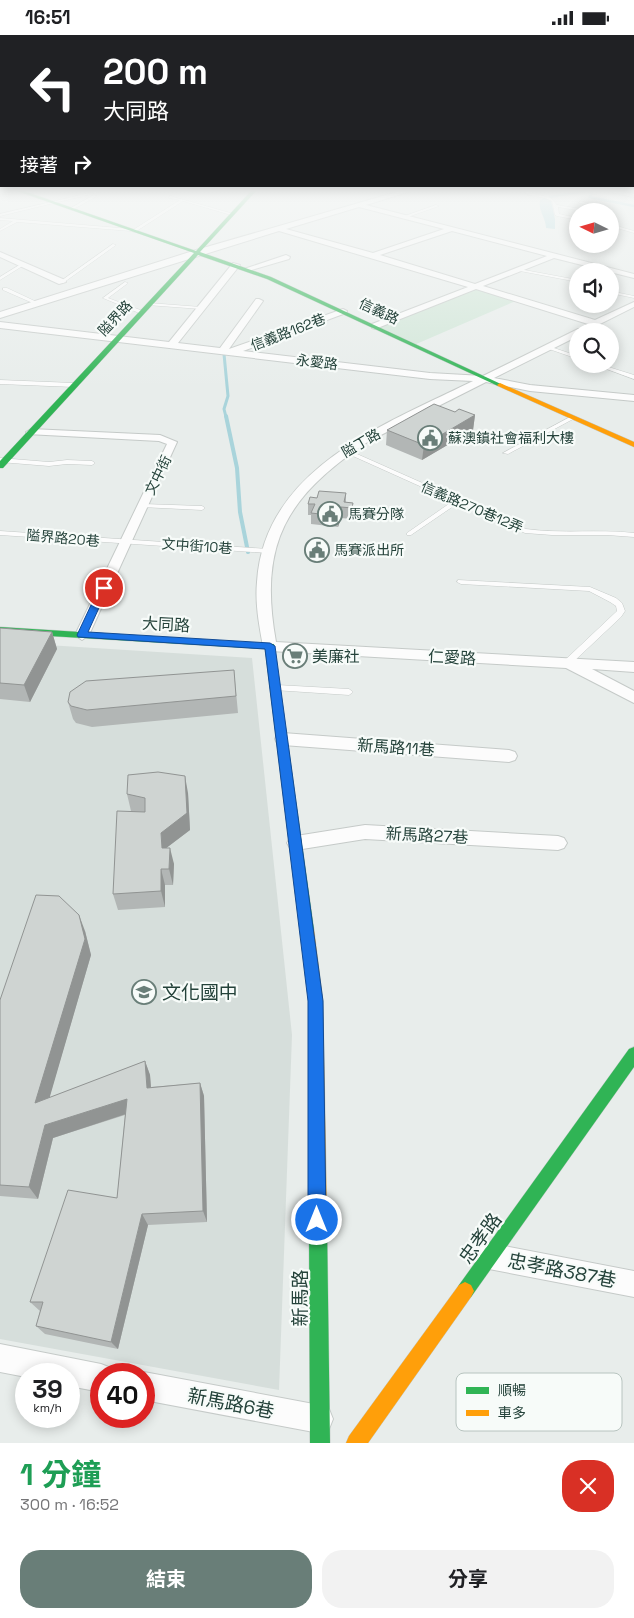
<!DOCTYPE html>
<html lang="zh-TW">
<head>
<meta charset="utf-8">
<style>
  :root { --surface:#fff; --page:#f2f2f2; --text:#202124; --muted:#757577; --accent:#697e78 }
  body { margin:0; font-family:"Space Grotesk","Noto Sans TC",sans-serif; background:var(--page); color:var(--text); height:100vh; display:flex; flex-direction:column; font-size:19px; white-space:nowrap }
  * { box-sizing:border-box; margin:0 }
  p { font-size:16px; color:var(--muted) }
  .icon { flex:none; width:28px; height:28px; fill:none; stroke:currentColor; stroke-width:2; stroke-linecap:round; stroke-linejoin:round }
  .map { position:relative; height:1408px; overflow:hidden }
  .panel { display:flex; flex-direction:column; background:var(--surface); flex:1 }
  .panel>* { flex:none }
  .banner { position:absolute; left:0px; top:0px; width:635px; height:152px; box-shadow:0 2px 12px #0003; background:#202124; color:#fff; overflow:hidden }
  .needle { width:32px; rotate:275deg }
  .buttons { position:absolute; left:569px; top:168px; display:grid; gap:10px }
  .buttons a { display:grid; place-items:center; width:50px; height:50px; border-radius:50%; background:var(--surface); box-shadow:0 2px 12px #0003; font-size:25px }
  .speed { position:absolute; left:15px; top:1328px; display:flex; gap:10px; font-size:25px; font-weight:700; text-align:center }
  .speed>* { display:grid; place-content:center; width:65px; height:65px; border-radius:50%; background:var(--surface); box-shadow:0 2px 12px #0003; line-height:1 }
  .speed small { font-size:12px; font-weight:400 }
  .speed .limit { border:8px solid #d22; background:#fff; color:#111 }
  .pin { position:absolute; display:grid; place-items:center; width:42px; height:42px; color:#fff; margin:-21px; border:2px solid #fff; border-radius:50%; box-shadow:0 1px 5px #0007 }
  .me { position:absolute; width:55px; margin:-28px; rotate:0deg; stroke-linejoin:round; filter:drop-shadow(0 0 4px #0008) }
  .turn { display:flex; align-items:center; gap:18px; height:105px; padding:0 20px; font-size:22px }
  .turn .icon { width:65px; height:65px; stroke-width:2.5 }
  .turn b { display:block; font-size:35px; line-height:42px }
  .then { display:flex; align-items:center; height:48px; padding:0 20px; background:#0003; gap:10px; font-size:19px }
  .round { display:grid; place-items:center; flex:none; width:52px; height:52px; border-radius:20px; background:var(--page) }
  .overview { display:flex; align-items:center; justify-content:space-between; height:85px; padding:0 20px }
  h1 { font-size:30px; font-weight:700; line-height:38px; color:#1e9e55 }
  .cta { display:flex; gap:10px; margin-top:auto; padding:10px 20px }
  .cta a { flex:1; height:58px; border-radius:20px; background:var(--accent); color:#fff; font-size:20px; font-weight:700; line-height:58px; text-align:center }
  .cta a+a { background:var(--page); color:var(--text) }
  .status { display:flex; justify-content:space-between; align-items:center; height:35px; padding:0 25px; background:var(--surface); direction:ltr }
  .status svg { height:14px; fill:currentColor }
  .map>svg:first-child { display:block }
  .built { fill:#d6dedb }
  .green { fill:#d1e6d8 }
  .water { fill:#a9d4db }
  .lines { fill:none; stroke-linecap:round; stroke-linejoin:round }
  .stream-far2 { stroke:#a9d4db; stroke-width:2.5 }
  .stream-far1 { stroke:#a9d4db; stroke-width:3 }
  .stream { stroke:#a9d4db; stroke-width:4 }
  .lane-casing { stroke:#c5cac8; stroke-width:1 }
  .street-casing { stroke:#c5cac8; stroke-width:2 }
  .fast-casing { stroke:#c3cbc8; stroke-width:1 }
  .slow-casing { stroke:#c3cbc8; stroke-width:1 }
  .lane { fill:#fcfcfc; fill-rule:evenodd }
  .street { fill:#fcfcfc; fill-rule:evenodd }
  .fast { fill:#30b455; fill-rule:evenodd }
  .slow { fill:#ff9f0a; fill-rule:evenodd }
  .wall { fill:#b2b6b5 }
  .shaded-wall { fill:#919493 }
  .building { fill:#cfd4d2; stroke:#919493 }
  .route { fill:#1a73e8; stroke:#114b97 }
  .labels { text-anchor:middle; stroke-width:4.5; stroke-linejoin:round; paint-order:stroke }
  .far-street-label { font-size:14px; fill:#24423a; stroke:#f7fbf9 }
  .far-poi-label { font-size:14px; fill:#24423a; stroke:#f7fbf9; text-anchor:start }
  .street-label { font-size:16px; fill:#24423a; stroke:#f7fbf9 }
  .poi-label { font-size:16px; fill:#24423a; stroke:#f7fbf9; text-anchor:start }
  .near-poi-label { font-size:19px; fill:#24423a; stroke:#f7fbf9; text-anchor:start }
  .near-street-label { font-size:19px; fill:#24423a; stroke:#f7fbf9 }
  .key { fill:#f7fbf9; stroke:#b8c4c0; stroke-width:1 }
  .key-label { font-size:14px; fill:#24423a }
</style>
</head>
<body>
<div class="status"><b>16:51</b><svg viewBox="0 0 49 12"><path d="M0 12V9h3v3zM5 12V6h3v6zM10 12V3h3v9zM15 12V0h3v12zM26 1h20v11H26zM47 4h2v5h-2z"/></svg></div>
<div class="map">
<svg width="634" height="1408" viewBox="0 0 634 1408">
  <rect width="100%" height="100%" fill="#e8edeb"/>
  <path class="built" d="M0,607L252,623L292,1000L279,1355L0,1304Z"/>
  <path class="green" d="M474,252L518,265L414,310L375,291Z"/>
  <path class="water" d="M544,163L550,164L551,166L555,184V194L546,193C546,183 538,176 540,165Z"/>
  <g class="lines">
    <path class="stream-far2" d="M592,156L590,162L634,171
      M550,162L584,156"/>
    <path class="stream-far1" d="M224,319L228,361L224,374L226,382"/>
    <path class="stream" d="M226,381L237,433L240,477L248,517"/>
    <defs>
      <path id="lane" d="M98,156H104L0,181V179Z
        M531,158L551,163L557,170L581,174L589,170L579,168L580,166L594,170L581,176L558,172L559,179L578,183V185L557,181L555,180L552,166L545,163L530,160Z
        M94,160L97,161L72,175L69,174Z
        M170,161L234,179L231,180L183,166L135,197H133V195L180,165L169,163Z
        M436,170L439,171L405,183L402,182Z
        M0,183L131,194L133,195L131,196L17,187L0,196V194L13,186L0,185Z
        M610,189L634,196V198L610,191Z
        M113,209L116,210L63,248H61V246Z
        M21,229L24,230L0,245V242Z
        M597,230L600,231L590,236H585Z
        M519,234L578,245V247L520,236Z
        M125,247L128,248L108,263L143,276V278H139L103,263Z
        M3,253H7L39,268L35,269L3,255Z
        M610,256L634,261V263L610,258Z
        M149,268L201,272L203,273L201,274L147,270Z
        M548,311L578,321V324L546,313V312Z
        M593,329H599L634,340V344Z
        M0,345L74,348L77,350L74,352L0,349Z
        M570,382L575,383L508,419L503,418Z
        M344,415H348L526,494C562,499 598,494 634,498V502L607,500H552L525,498L458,468L411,500H407V498L453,466L344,417Z
        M0,423L49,427L67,425L92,426L95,428L92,430L67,429L49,431L0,427Z
        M143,469L202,471L205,473L202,475L141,472L140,471Z
        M0,496L268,514L271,516L268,518L0,500Z
        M458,545L590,552L616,563L622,568L625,576L621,582L570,630H564L563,628L564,626L617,576L616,571L610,567L589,556L461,549L457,547Z
        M277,650L349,654L353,657L349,660L274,655L273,653L274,651Z"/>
      <path id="street" d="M400,156H411L366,170L634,239V243L554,223L483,251L595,285L634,267V272L586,296L582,293L588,289L476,254L375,294L372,293V289L468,252L279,196L0,283V277L196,215ZM359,172L444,194L373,218L286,194ZM452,196L547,221L475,249L380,220Z
        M523,156H531L534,159L529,160Z
        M611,156L634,158V162L614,158Z
        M0,217L65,245L66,247L59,249L0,222Z
        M286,220L290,222L289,224L248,236L244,234Z
        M233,228L240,230L178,308L220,313L256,264H259L263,266L229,314L343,274L347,276L346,278L243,316L430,338L483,341L578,294L582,296H578V301L494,343L530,350L634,360V366L530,356L486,347L369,406C287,461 258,507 276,607L634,627V637L592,634L634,656V668L566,633L270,616L263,611C259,590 255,568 257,547C264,433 386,389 473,346L430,344L0,293V287L169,307Z
        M31,394L160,400L177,407L89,600L82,605L75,600L167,409L159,406L27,399L26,397Z
        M283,698L509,715L515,717L517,721L515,725L509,727L283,710L277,708L275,704L277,700Z
        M365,790L558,801L564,803L567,808L564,813L558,815L365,804L296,815L290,813L287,808L290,803L296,801Z
        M489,1208L634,1236V1262L489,1234L480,1230L476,1221L480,1212Z
        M0,1309L101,1329L111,1333L113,1339H101V1357L69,1351V1339H26V1342L0,1337Z
        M144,1337L319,1370L329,1374L333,1384L329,1394L319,1398L144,1365V1339H139Z"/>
      <path id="fast" d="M17,156H24L196,216L251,156H256L200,217L271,242L503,350L498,351L267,244L198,220L3,433H0V426L194,218Z
        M0,592L274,609L314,895L312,899L307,901L302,899L300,895L265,614L0,598Z
        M634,1012V1032L471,1262L465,1265L459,1262L456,1256L459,1250L629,1014Z
        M318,1181L324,1184L327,1190L330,1408H310L309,1190L312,1184Z"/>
      <path id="slow" d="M500,348L634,407V412L498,351L497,350Z
        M307,889L312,891L314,895L323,966L327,1190L324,1196L318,1199L312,1196L309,1190V966L300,895L302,891Z
        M465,1247L471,1250L474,1256L471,1262L368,1408H346L349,1401L459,1250Z"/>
    </defs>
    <use href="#lane" class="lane-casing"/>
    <use href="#street" class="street-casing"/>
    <use href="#fast" class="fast-casing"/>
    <use href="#slow" class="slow-casing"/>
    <use href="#lane" class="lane"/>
    <use href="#street" class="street"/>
    <use href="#fast" class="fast"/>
    <use href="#slow" class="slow"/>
  </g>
  <path class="wall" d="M455,377L475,380L473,395L422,425L386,410L387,395Z
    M346,458V467L353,468V479L351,484L341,483L338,492L311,489V480H308V469L317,463Z
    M0,593L52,597L57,614L30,667L0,664Z
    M234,635L238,678L92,692L76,688L73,684L68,667Z
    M188,758L190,795L166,813L174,829L173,850H165V872L118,875L113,859L134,776H131L127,759Z
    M85,896L91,920L49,1063L145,1026L150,1040L151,1052L200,1048L204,1061L207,1187L148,1190L118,1314L45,1299L36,1291L40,1276L30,1267L117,1163L125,1080L53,1103L38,1164L0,1161V965Z"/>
  <path class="shaded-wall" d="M475,380L473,395L422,425L424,410Z
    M353,468V479L351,484L352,473Z
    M341,472V483L338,492V481Z
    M52,597L57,614L30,667L24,650Z
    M185,741L188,758L190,795L165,814L162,813L161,798Z
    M170,813L174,829L173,850L169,834Z
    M161,834L165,850V872L161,856Z
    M79,880L85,896L91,920L44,1082L35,1068Z
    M145,1026L150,1040L152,1066L147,1053Z
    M200,1048L204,1061L207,1187L203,1176Z
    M127,1064L132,1077L53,1103L38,1164L29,1152L45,1090Z
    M142,1179L148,1190L118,1314L111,1307Z"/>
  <path class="building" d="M434,369L455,377L459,374L475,380L424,410L387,395Z
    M319,456L346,458L344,467L353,468L352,473L341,472L338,481L311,478L315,469H308L310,462L317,463Z
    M0,593L52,597L24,650L0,648Z
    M234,635L236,661L87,675L71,671L68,667L70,657L86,646Z
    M158,737L185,741L187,778L161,798L162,813H170L169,834H161V856L113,859L117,776L145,777V763L127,759L128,740Z
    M36,860L59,861L79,880L85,904L35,1068L145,1026L147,1053L200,1048L203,1176L142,1179L111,1307L36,1291L43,1267H30L68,1155L117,1163L127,1064L45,1090L29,1152L0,1150V965Z"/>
  <linearGradient id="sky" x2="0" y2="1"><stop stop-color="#8fc1e3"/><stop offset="0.44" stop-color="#f5f7f6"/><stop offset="1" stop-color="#f5f7f6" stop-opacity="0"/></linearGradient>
  <rect width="634" height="353" fill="url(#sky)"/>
  <path class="route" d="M100,551L108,553L88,597L270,608L275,611L323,966L326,1185L323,1191L317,1194L311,1191L308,1185V966L265,614L78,602L77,600Z"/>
  <defs>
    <symbol id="civic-ring" viewBox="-11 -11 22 22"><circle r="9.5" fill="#f7fbf9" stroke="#697e78" stroke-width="1.5"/><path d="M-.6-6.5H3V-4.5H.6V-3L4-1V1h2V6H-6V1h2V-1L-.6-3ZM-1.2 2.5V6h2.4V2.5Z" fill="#697e78"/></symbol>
    <symbol id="supermarket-ring" viewBox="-11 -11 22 22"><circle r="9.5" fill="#f7fbf9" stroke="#697e78" stroke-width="1.5"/><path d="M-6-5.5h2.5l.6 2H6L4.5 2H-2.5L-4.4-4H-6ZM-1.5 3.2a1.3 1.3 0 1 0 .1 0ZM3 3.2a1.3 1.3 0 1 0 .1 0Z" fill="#697e78"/></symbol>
    <symbol id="school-ring" viewBox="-11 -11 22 22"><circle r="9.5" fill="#f7fbf9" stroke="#697e78" stroke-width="1.5"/><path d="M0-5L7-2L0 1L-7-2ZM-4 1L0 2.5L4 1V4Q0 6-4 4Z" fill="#697e78"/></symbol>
  </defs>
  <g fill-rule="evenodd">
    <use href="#civic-ring" x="416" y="389" width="28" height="28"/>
    <use href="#civic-ring" x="316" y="465" width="28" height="28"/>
    <use href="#civic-ring" x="303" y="501" width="28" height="28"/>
    <use href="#supermarket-ring" x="281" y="607" width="28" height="28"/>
    <use href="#school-ring" x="130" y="943" width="28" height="28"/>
  </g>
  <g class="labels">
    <g class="far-street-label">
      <text transform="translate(379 276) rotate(25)" y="5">信義路</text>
      <text transform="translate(115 283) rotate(-47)" y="5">隘界路</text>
      <text transform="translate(288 297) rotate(-21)" y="5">信義路162巷</text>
      <text transform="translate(317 327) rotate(7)" y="5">永愛路</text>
      <text transform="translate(361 408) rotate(-30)" y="5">隘丁路</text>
      <text transform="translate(158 440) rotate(-64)" y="5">文中街</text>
      <text transform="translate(472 472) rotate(23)" y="5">信義路270巷12弄</text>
      <text transform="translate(63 503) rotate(5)" y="5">隘界路20巷</text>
      <text transform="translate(197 511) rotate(4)" y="5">文中街10巷</text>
    </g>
    <g class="far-poi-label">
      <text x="448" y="408">蘇澳鎮社會福利大樓</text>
      <text x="348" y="484">馬賽分隊</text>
      <text x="334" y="520">馬賽派出所</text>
    </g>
    <g class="street-label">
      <text transform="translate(166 589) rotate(3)" y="6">大同路</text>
      <text transform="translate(452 622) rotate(3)" y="6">仁愛路</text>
      <text transform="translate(396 712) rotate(4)" y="6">新馬路11巷</text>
      <text transform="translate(427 800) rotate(3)" y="6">新馬路27巷</text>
    </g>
    <g class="poi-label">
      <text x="312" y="627">美廉社</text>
    </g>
    <g class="near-poi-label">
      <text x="162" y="964">文化國中</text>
    </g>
    <g class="near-street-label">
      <text transform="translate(480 1203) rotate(-54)" y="7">忠孝路</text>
      <text transform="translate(562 1235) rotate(11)" y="7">忠孝路387巷</text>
      <text transform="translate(300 1263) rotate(-90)" y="7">新馬路</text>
      <text transform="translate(231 1368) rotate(11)" y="7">新馬路6巷</text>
    </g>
  </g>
  <rect x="456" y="1338" width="166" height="58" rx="8" class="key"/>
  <rect x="466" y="1352" width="23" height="7" fill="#30b455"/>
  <rect x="466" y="1375" width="23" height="6" fill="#ff9f0a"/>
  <g class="key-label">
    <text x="498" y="1360">順暢</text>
    <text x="498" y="1383">車多</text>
  </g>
</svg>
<div class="buttons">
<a><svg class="needle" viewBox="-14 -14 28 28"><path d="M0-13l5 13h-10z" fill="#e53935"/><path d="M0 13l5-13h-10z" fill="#757577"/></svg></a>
<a><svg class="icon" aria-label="sound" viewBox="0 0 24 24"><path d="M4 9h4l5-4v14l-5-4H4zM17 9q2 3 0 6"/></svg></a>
<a><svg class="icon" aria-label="search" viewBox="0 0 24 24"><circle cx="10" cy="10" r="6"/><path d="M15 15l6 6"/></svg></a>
</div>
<div class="speed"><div>39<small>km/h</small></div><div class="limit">40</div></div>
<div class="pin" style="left:104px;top:553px;background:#d93025"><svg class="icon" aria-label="arrive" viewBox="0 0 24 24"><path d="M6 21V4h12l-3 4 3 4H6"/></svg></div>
<svg class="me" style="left:317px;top:1185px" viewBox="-20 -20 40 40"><circle r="17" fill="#1a73e8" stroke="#fff" stroke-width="3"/><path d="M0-11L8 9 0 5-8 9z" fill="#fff"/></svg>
<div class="banner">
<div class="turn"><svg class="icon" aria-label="left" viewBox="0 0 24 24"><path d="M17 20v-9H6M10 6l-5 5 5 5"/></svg><div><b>200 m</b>大同路</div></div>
<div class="then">接著<svg class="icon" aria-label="right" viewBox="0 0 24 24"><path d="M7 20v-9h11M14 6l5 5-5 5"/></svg></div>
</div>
</div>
<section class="panel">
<div class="overview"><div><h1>1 分鐘</h1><p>300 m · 16:52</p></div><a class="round" style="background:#d93025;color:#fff"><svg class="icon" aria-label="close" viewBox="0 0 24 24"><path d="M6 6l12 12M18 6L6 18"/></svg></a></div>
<div class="cta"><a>結束</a><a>分享</a></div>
</section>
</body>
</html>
